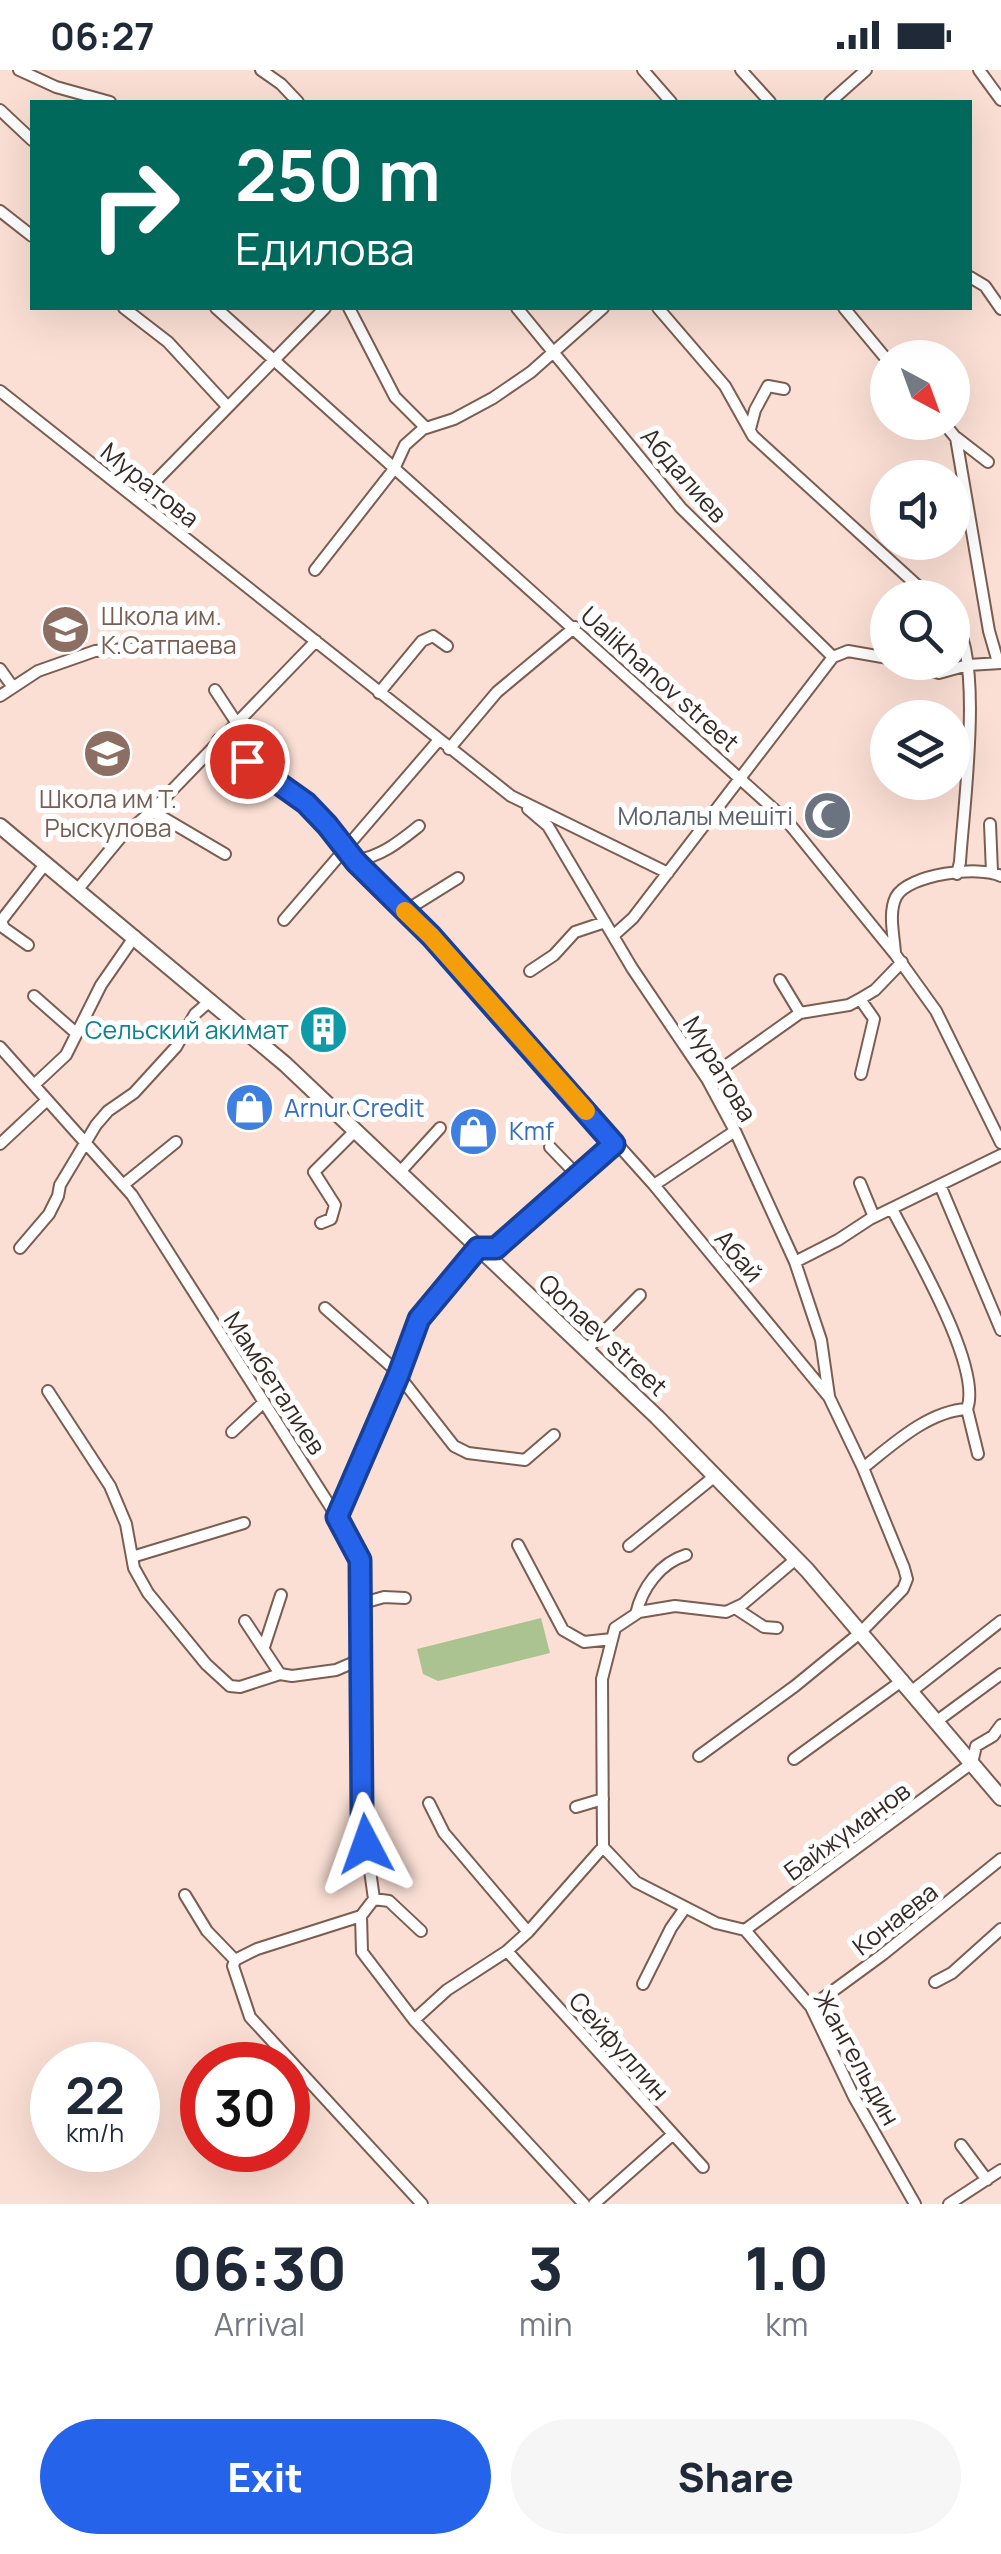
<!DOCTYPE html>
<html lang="en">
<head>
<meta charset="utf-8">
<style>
  :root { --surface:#fff; --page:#f6f6f7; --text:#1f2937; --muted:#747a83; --accent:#2563eb }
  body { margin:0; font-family:Manrope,sans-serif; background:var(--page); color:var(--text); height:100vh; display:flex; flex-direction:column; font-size:38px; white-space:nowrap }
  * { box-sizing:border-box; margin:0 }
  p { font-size:32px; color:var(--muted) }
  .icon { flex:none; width:55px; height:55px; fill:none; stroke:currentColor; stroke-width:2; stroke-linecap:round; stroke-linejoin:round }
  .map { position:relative; height:2134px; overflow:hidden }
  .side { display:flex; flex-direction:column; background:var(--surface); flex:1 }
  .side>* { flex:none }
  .banner { position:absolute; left:30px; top:30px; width:942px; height:210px; border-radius:0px; box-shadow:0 10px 40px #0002; background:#00695c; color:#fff; overflow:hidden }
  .needle { width:65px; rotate:139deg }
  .controls { position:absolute; left:870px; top:270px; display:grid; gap:20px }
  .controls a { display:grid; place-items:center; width:100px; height:100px; border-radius:50%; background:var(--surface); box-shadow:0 10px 40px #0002; font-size:50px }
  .speed { position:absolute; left:30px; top:1972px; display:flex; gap:20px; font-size:50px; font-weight:700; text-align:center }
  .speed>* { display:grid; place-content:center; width:130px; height:130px; border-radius:50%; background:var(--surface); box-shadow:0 10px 40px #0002; line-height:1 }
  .speed small { font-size:25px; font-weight:400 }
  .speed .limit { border:15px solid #d22; background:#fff; color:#111 }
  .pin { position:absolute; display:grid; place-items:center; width:85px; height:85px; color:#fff; margin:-42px; border:5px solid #fff; border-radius:50%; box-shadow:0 2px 10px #0007 }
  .me { position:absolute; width:110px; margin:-55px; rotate:356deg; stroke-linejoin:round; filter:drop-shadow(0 0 8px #0008) }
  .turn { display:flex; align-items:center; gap:35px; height:210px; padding:0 40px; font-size:45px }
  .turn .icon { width:130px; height:130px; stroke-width:2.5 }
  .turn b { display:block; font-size:70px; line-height:85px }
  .eta { display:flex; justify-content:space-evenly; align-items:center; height:170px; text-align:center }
  .eta b { font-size:60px; font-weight:800; line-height:70px }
  .cta { display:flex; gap:20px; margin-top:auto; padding:20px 40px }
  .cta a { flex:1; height:115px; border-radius:60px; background:var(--accent); color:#fff; font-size:40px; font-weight:800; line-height:115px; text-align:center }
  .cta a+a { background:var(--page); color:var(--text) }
  .status { display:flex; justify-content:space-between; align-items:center; height:70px; padding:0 50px; background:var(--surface); direction:ltr }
  .status svg { height:28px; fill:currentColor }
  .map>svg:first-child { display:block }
  .pitch { fill:#abc390 }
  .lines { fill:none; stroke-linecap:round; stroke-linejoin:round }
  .minor-casing { stroke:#7b5d51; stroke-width:14 }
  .secondary-casing { stroke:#7b5d51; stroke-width:18 }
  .minor { stroke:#fff; stroke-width:10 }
  .secondary { stroke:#fff; stroke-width:14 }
  .route-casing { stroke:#184099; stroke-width:25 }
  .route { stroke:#2563eb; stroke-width:18 }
  .slow { stroke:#f59e0b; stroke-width:18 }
  .labels { text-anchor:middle; stroke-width:10; stroke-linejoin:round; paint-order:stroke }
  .street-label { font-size:25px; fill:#372a25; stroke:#fff }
  .education-label { font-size:25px; fill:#785e54; stroke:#fff; text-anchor:start }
  .worship-label { font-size:25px; fill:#5b616d; stroke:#fff; text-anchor:end }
  .culture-label { font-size:25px; fill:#0d838f; stroke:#fff; text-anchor:end }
  .shop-label { font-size:25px; fill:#366cbe; stroke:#fff; text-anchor:start }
</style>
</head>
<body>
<div class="status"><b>06:27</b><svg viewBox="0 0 49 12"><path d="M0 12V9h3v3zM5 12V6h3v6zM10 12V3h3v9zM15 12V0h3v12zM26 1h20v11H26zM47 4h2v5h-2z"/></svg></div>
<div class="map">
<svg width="1001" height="2134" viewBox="0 0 1001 2134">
  <rect width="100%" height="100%" fill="#fbdfd4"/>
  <path class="pitch" d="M541,1548L550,1583L438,1611L423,1604L417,1579Z"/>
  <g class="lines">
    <defs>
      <path id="minor" d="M19,0L56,17L110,32
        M261,0L281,14L298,32
        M643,0L671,32
        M741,0L770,32
        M979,0L1001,30
        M830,32L866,0
        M0,40L32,70
        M0,141L32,166
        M970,207L985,216L1001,239
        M124,238L168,272L226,335
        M216,238L787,751L895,884L936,941L1001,1073
        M349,238L395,327L426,358
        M517,238L681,438L833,587
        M658,238L725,316L753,366L931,528
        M844,238L888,291
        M0,321L511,726L668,803
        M943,352L956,368L989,561L998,592
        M750,359L755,340L768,316L784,319
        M957,368L988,392
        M138,429L325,238
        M315,500L394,399L405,375L423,359L454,349L493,328L531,302L603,238
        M952,548C985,583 963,741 960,792L957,804
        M900,592L939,603L968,595L1001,593
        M0,599L12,616
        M215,620L236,652
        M379,623L422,571L433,566L447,576
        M0,626L38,601L95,581L144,578
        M218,670C267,705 325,739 357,792L431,866L654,1115L829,1327L863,1398L904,1498L907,1509L903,1519L861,1562L795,1616L699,1686
        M449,679L497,622L575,557
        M528,739L548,756L632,898L707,1009L735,1061L795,1192L821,1270L829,1326
        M152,741L225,784
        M990,754L992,802
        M356,790C381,787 400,771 419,756
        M78,819L120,768L152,741L316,571
        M405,841L458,808
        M284,850L438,671
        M613,866L633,848L833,587L848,581L888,588
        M28,875L4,858L1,851L46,793
        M895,883C894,866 888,843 896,827C908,804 980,795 1001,806
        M530,901L554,885L575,862L605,852
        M780,910L800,943
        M34,926L76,963
        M860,929L874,949L861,1004
        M0,977L132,1125L337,1447L361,1490L362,1743L374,1829L361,1846L362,1882L414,1950L584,2134
        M707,1009L800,943L849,935L860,929L875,920L902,892
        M34,1015L66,985L101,915L135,866
        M0,1074L46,1031
        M550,1077L577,1105
        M400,1102L440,1058
        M860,1113L874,1147
        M123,1115L176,1072
        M654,1115L735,1061
        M940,1115L1001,1260
        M321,1153L331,1149L335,1135L314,1102L356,1060
        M20,1178L49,1144L58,1126L60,1115L96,1055L108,1041L134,1023L176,977L195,944L211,930
        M795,1192L838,1170L870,1149L1001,1085
        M325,1238L393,1298L454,1376L468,1383L525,1390L554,1365
        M586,1280L640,1225
        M48,1321L110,1416L126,1454L134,1498L148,1523L206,1594L230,1616L240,1617L280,1604L292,1606L336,1600L364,1588
        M967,1339L978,1384
        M232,1362L264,1332
        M863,1398C892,1375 928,1341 967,1339C983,1298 913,1180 892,1139
        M337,1447L399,1306L419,1249L478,1178H496L614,1073
        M518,1475L563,1560L584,1572L612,1569
        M629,1476L715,1406
        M132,1487L244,1453
        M363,1533L384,1527L405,1528
        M735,1538L764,1557L777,1558
        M636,1544C642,1518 660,1493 686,1485
        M245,1551L280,1604
        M264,1577L281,1525
        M912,1621L1001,1551
        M937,1651L1001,1604
        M794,1689L903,1610
        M429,1733L444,1763L528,1862
        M576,1737L603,1729
        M603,1777L636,1812L716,1853L745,1860L811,1937L854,2027L915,2134
        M185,1825L207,1861L235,1890
        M374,1829L389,1831L421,1861
        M361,1846L257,1879L235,1890L233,1896L250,1947L422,2134
        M745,1860L972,1693L976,1676L993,1666L1001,1655
        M507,1881L703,2097
        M935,1912L952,1903L1001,1859
        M643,1914L671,1858L685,1838
        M811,1937L882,1885L1001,1789
        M414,1950L447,1920L507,1881L528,1862L603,1777L602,1609L615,1558L639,1542L675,1536L726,1542L743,1534L796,1489
        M961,2075L987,2110
        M594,2134L672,2065
        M949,2134L1001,2100"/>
      <path id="secondary" d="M0,756L285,994L657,1347L807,1500L1001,1728"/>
    </defs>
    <use href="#minor" class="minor-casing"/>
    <use href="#secondary" class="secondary-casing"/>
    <use href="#minor" class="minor"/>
    <use href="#secondary" class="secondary"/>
  </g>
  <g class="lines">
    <defs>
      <path id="route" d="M247,691L306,733L327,755L356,792L431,866L614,1074L496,1178H478L419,1249L398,1306L337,1447L360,1490L362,1743L366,1774"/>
    </defs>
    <use href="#route" class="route-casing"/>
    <use href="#route" class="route"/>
    <path class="slow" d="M405,841L431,866L586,1041"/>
  </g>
  <defs>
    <symbol id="school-disc" viewBox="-11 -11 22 22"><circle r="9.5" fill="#8d6e63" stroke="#fff"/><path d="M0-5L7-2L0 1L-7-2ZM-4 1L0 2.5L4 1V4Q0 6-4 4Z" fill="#fff"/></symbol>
    <symbol id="mosque-disc" viewBox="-11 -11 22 22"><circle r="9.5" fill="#6b7280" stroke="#fff"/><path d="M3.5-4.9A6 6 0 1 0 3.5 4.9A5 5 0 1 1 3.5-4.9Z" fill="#fff"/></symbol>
    <symbol id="building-disc" viewBox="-11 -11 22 22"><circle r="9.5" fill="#0f9aa8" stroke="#fff"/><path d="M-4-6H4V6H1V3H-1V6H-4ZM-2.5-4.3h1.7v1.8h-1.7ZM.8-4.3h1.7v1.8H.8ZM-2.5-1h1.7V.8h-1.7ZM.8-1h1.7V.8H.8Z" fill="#fff"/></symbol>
    <symbol id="shop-disc" viewBox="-11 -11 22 22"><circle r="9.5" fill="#3f7fe0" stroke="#fff"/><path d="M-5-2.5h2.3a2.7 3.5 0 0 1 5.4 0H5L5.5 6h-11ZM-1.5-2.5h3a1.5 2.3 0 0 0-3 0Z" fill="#fff"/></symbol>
  </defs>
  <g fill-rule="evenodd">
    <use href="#school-disc" x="38" y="532" width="55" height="55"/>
    <use href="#school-disc" x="80" y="656" width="55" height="55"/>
    <use href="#mosque-disc" x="800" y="718" width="55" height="55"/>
    <use href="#building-disc" x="296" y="932" width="55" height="55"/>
    <use href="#shop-disc" x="222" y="1010" width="55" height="55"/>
    <use href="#shop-disc" x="446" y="1034" width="55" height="55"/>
  </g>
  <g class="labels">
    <g class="street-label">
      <text transform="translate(684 405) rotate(49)" y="9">Абдалиев</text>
      <text transform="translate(150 415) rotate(39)" y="9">Муратова</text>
      <text transform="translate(660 609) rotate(42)" y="9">Ualikhanov street</text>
      <text transform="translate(720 999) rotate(59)" y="9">Муратова</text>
      <text transform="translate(739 1186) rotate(50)" y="9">Абай</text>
      <text transform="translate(603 1265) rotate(43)" y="9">Qonaev street</text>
      <text transform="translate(275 1313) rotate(57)" y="9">Мамбеталиев</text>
      <text transform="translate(847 1761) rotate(-36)" y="9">Байжуманов</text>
      <text transform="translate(895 1849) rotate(-38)" y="9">Конаева</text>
      <text transform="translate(619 1976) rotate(48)" y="9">Сейфуллин</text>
      <text transform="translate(857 1988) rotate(61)" y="9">Жангельдин</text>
    </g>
    <g class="education-label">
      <text x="101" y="555">Школа им.<tspan x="101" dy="29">К.Сатпаева</tspan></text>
      <text x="108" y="738" text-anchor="middle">Школа им Т.<tspan x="108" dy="29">Рыскулова</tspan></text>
    </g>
    <g class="worship-label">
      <text x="793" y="755">Молалы мешіті</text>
    </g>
    <g class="culture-label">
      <text x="289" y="969">Сельский акимат</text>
    </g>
    <g class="shop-label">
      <text x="284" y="1047">Arnur Credit</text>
      <text x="509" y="1070">Kmf</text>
    </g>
  </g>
</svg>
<div class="controls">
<a><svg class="needle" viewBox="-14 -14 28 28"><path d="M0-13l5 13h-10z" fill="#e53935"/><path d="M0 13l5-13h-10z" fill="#747a83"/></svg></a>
<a><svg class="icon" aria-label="sound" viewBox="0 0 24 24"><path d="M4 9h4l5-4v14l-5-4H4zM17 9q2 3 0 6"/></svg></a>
<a><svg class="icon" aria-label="search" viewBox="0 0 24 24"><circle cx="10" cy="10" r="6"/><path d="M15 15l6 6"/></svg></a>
<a><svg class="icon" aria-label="layers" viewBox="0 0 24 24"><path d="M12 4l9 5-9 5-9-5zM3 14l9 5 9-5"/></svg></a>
</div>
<div class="speed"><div>22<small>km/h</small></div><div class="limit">30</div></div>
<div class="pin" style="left:247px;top:691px;background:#d93025"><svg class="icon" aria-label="arrive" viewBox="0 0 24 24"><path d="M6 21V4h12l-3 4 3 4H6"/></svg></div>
<svg class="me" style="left:366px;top:1774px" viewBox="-20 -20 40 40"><path d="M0-17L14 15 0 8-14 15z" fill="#2563eb" stroke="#fff" stroke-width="4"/></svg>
<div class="banner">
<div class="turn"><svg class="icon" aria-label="right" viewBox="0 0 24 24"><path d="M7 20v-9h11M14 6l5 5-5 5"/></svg><div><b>250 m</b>Едилова</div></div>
</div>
</div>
<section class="side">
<div class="eta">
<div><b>06:30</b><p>Arrival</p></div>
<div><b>3</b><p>min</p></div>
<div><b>1.0</b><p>km</p></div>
</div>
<div class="cta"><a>Exit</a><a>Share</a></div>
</section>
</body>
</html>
